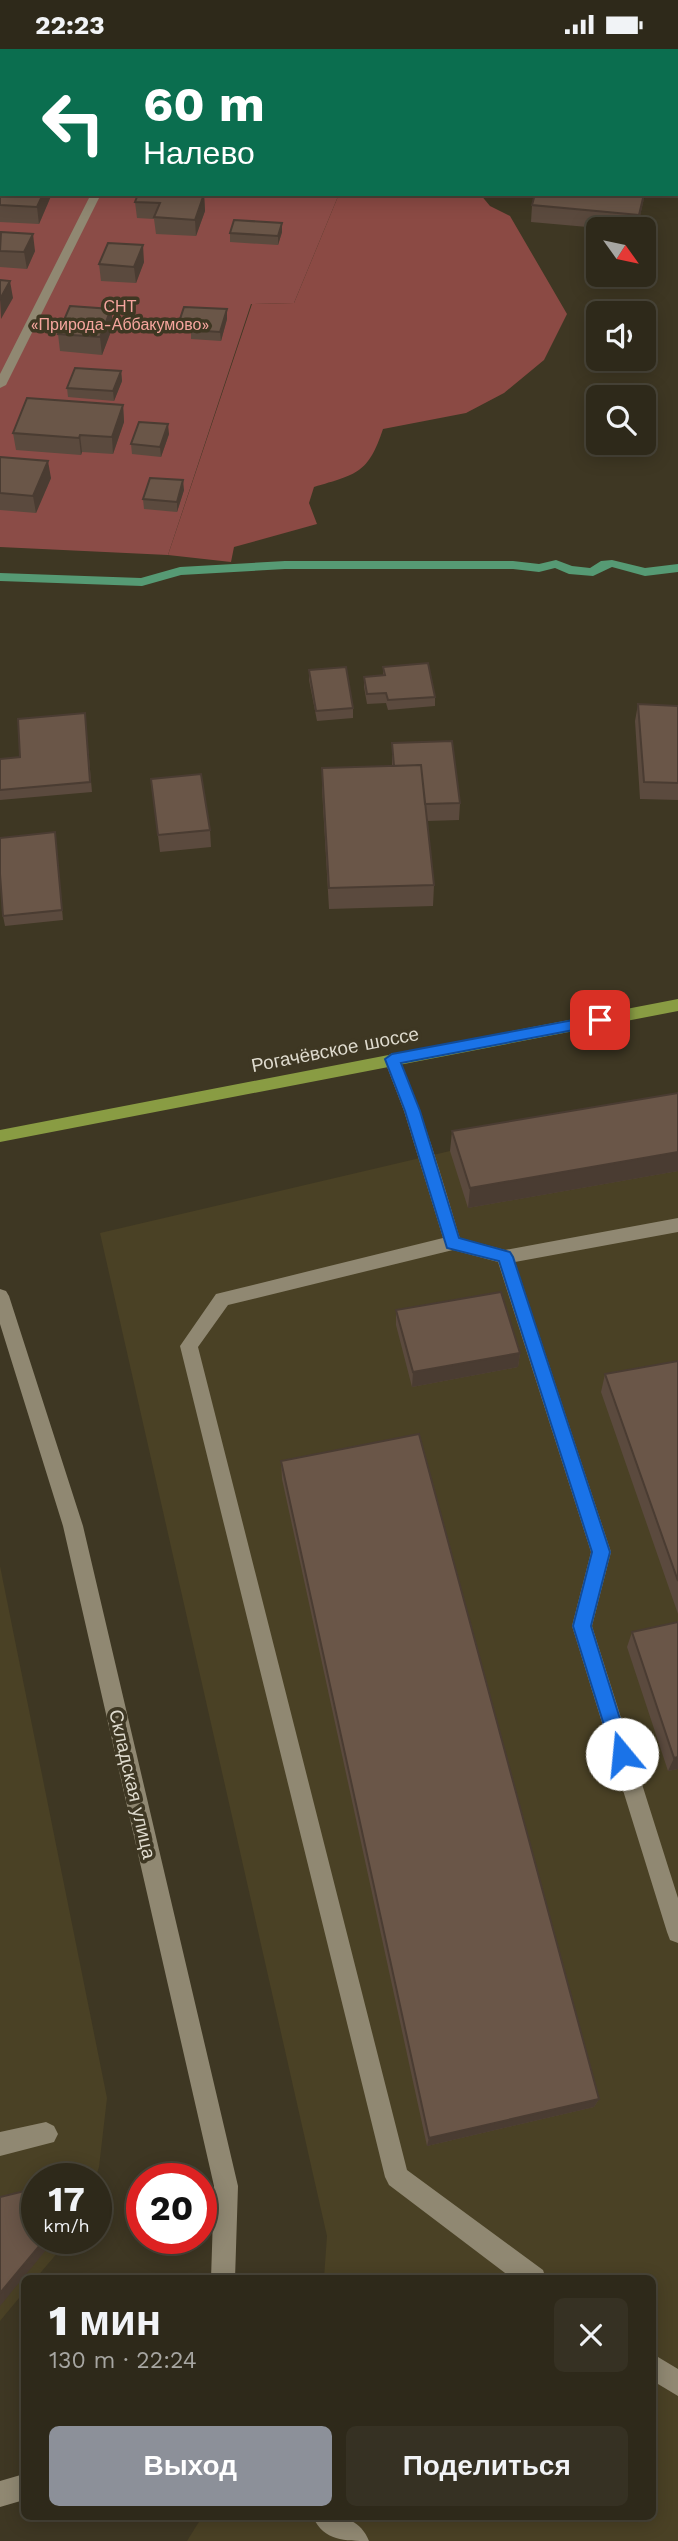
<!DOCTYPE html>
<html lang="ru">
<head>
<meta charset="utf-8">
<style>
  :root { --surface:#2e291a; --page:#363123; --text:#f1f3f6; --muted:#a7a6a2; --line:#494539; --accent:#8c9099 }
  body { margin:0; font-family:"Work Sans",sans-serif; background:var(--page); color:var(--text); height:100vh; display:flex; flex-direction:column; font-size:26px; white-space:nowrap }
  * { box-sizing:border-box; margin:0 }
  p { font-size:23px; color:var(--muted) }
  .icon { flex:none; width:38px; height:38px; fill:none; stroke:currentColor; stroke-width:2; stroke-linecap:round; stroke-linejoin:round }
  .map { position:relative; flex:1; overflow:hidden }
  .panel { position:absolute; left:21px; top:2226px; width:635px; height:245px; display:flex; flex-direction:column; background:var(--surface); border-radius:10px; box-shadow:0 4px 18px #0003,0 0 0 2px var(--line) }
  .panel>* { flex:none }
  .top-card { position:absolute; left:0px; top:0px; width:679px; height:147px; box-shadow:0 4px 18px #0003,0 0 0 2px var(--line); background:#0b6e4f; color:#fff; overflow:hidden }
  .needle { width:46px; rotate:123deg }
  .buttons { position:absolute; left:586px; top:168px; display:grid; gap:14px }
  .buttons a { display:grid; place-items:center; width:70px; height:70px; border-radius:10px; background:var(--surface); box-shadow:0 4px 18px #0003,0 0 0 2px var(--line); font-size:35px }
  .speed { position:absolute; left:21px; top:2114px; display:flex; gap:14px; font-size:35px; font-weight:700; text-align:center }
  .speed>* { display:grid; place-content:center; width:91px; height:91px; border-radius:50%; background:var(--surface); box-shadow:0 4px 18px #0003,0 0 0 2px var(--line); line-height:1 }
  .speed small { font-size:18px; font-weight:400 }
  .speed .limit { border:10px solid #d22; background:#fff; color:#111 }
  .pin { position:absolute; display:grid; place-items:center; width:60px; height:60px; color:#fff; margin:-30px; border-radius:14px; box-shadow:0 4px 10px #0006 }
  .me { position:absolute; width:77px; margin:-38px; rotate:343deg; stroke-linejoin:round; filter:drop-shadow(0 0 5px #0008) }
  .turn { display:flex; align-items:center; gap:24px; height:147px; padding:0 28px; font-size:32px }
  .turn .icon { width:91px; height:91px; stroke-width:2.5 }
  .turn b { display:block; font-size:49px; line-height:60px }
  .round { display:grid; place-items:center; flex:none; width:74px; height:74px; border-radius:10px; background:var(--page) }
  .summary { display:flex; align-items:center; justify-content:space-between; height:119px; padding:0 28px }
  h1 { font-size:42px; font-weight:800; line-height:52px }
  .button { display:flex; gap:14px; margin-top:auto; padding:14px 28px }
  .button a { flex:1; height:80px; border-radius:10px; background:var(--accent); color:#fff; font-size:28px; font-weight:800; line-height:80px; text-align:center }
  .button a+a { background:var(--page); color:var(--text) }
  .status { display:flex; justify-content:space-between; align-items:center; height:49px; padding:0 35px; background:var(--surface); direction:ltr }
  .status svg { height:19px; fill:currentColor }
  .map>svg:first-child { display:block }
  .built { fill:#4a4125 }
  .green { fill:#8b4c47 }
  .forest { fill:#8b4a44 }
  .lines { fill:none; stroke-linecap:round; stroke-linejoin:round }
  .stream { fill:#569a74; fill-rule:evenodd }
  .minor { fill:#908872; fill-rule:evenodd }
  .major { fill:#899c43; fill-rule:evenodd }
  .wall { fill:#5b4a3e }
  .shaded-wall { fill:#4a3c32 }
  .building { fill:#6a5648; stroke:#4a3c32; stroke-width:2 }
  .route { fill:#1a73e8; stroke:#114b97; stroke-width:2 }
  .labels { text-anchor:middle; stroke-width:7; stroke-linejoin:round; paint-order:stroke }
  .far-park-label { font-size:16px; fill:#f6a69e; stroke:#3e3723 }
  .street-label { font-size:19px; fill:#dfdbce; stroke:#3e3723 }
</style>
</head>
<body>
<div class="status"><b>22:23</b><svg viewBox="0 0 49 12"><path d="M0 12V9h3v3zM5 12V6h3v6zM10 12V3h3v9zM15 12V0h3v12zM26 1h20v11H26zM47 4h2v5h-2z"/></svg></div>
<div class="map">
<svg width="678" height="2492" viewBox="0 0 678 2492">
  <rect width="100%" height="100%" fill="#3e3723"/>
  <path class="built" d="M678,1063V2492H187L202,2468H653V2230L324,2229L327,2187L100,1184L450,1102Z
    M0,1517L107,2049L99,2118L95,2130H37V2189H70L36,2229L24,2230V2243L0,2272Z"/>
  <path class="green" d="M0,0H400L2,2V145H339L294,254L251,255L168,506L0,498Z"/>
  <path class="forest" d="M339,145H480L490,157L510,167L567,265L544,311L504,344L466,364L383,380C368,425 357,425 314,438L309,454L317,475L234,498L231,513L168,506L252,255L294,254Z"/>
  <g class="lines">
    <path class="stream" d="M556,511L572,517L590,519L601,512L612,511L645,519L678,515V523L645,527L612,518L593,527L569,525L555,519L539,523L513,520H285L181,526L142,537L0,532V524L141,529L180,518L285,512H513L539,515Z"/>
    <path class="minor" d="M164,0H174L164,2Z
      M91,145H101L6,336L0,339V325Z
      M392,1004C408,1009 452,1163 460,1189L505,1201L678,1169V1183L515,1213L611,1503L592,1577L678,1849V1894L670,1891L667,1883L572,1577L591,1503L498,1213L453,1201L228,1256L198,1298L407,2121L543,2221L546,2230H513L389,2136L385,2128L180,1297L216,1245L443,1189L404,1062L384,1010Z
      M0,1240L6,1242L9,1247L83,1477L238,2137L235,2230H211L214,2137L63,1477L0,1275Z
      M46,2073L54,2077L58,2085L54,2093L0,2107V2083Z
      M653,2305L678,2320V2347L653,2332Z
      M24,2425V2451L0,2458V2432Z
      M313,2468C336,2466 359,2467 369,2492C345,2492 324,2492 313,2468Z"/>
    <path class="major" d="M678,950V962L0,1093V1081Z"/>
  </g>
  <path class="wall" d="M0,59L2,60V81H0Z
    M0,137L51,147L39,175L0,173Z
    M204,145L205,162L196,187L156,185L154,170L137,169L135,153Z
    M535,145H645L637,180H610L531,173L532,156Z
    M282,174V183L278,196L230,193V184Z
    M0,185L35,202L27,220L0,218Z
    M144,213L136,234L101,232L99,215Z
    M111,260L113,277L102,306L60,302L58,285Z
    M227,260V270L221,292L191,290V280L181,279L180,270Z
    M121,322L122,332L114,352L68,348L67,339Z
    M123,356L124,373L113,405L82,403L81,406L16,401L13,384Z
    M169,385L161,408L132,405L131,395Z
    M0,408L51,429L36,464L0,461Z
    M184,441L177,463L144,460L143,450Z
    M383,618L435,648V657L388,661L386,654L367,655L364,638V628L383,626Z
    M309,621L353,659V669L317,672L309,631Z
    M638,655L678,657V751L640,750L635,672Z
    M85,664L92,743L0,751V710L20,708Z
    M392,694L460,754L459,771L427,772L434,836L433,857L329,860L322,740V719L392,717Z
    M151,730L210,781L211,798L160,803Z
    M56,793L63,871L5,877L3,867Z
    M678,1044V1122L468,1159L450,1102L452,1082Z
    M396,1261L520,1304L518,1318L412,1338L396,1276Z
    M678,1312V1565L601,1343L605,1325Z
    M281,1412L599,2050L594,2058L427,2097L282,1430Z
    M678,1573V1720L668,1722L627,1598L632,1583Z"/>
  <path class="shaded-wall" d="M2,39V51L0,54V43Z
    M43,145H51V147L39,175L37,158Z
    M204,145L205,162L196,187L195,171Z
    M644,145H645L637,180L639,166Z
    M282,174V183L278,196V187Z
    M33,185L35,202L27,220L24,203Z
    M143,196L144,213L136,234L134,218Z
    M10,232L13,249L1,270L0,250Z
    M111,260L113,277L102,306L100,288Z
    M227,260V270L221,292L220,283Z
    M121,322L122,332L114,352L113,342Z
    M123,356L124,373L113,405L112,388Z
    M168,375L169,385L161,408L160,398Z
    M80,386L82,403L81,406L79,389Z
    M48,412L51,429L36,464L33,447Z
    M183,431L184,441L177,463V453Z
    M678,1103V1122L468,1159L470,1139Z
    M520,1304L518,1318L412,1338L413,1323Z
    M678,1708V1720L668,1722L674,1709Z
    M599,2050L594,2058L427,2097L429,2089Z
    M46,2189H56L0,2257V2244Z"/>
  <path class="building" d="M100,0H136V2H99Z
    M0,59L2,60V72H0Z
    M677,65H678V114H677Z
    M2,133V145H43L37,158L0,156V137Z
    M138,145H204L195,171L154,168L160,154L135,153Z
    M535,145H644L639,166L532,156Z
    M234,171L282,174L278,187L230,184Z
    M1,183L33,185L24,203L0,202Z
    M108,194L143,196L134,218L99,215Z
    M0,231L10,232L0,250Z
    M70,257L111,260L100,288L58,285Z
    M184,258L227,260L220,283L190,281L194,270H180Z
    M75,319L121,322L113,342L67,339Z
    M27,349L123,356L112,388L80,386L79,389L13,384Z
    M139,373L168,375L160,398L131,395Z
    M0,408L48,412L33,447L0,444Z
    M150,429L183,431L177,453L143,450Z
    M428,614L435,648L388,651L386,644L367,645L364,628L385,626L383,618Z
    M346,618L353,659L316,662L309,621Z
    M638,655L678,657V734L644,733Z
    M85,664L90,733L0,741V710L20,708L18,670Z
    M452,692L460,754L425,755L421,716L394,717L392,694Z
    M421,716L434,836L329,839L322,719Z
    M201,725L210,781L158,786L151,730Z
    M55,783L62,861L3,867L0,825V789Z
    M678,1044V1103L470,1139L452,1082Z
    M501,1243L520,1304L413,1323L396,1261Z
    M678,1312V1532L605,1325Z
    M419,1385L599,2050L429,2089L281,1412Z
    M678,1573V1708L674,1709L632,1583Z
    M37,2139V2189H46L0,2244V2148Z"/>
  <path class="route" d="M600,966L607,971L605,975L401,1014L420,1062L459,1189L510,1203L513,1208L610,1503L591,1577L631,1705L629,1711L622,1714L616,1711L613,1705L573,1577L592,1503L499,1212L447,1199L405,1062L385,1010L392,1005Z"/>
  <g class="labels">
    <g class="far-park-label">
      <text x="120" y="263">СНТ<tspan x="120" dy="18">«Природа-Аббакумово»</tspan></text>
    </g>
    <g class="street-label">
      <text transform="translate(335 1000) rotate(-11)" y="7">Рогачёвское шоссе</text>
      <text transform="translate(133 1735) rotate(77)" y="7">Складская улица</text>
    </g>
  </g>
</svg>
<div class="buttons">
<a><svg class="needle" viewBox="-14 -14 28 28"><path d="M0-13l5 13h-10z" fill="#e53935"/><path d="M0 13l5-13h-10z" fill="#a7a6a2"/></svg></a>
<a><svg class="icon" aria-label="sound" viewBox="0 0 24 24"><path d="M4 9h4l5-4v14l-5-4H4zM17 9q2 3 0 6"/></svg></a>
<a><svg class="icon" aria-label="search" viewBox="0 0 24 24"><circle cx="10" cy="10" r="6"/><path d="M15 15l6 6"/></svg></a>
</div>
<div class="speed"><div>17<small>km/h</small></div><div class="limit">20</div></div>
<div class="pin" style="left:600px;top:971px;background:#d93025"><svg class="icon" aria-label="arrive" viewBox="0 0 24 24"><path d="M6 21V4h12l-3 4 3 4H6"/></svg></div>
<svg class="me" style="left:622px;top:1705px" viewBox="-20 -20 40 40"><circle r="19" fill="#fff"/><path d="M0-13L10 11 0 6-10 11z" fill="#1a73e8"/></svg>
<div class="top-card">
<div class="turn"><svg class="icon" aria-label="left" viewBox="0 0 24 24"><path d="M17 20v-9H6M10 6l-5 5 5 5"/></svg><div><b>60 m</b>Налево</div></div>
</div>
<section class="panel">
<div class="summary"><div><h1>1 мин</h1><p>130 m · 22:24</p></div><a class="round"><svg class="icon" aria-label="close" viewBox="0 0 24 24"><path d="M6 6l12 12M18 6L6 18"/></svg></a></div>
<div class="button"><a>Выход</a><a>Поделиться</a></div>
</section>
</div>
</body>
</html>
